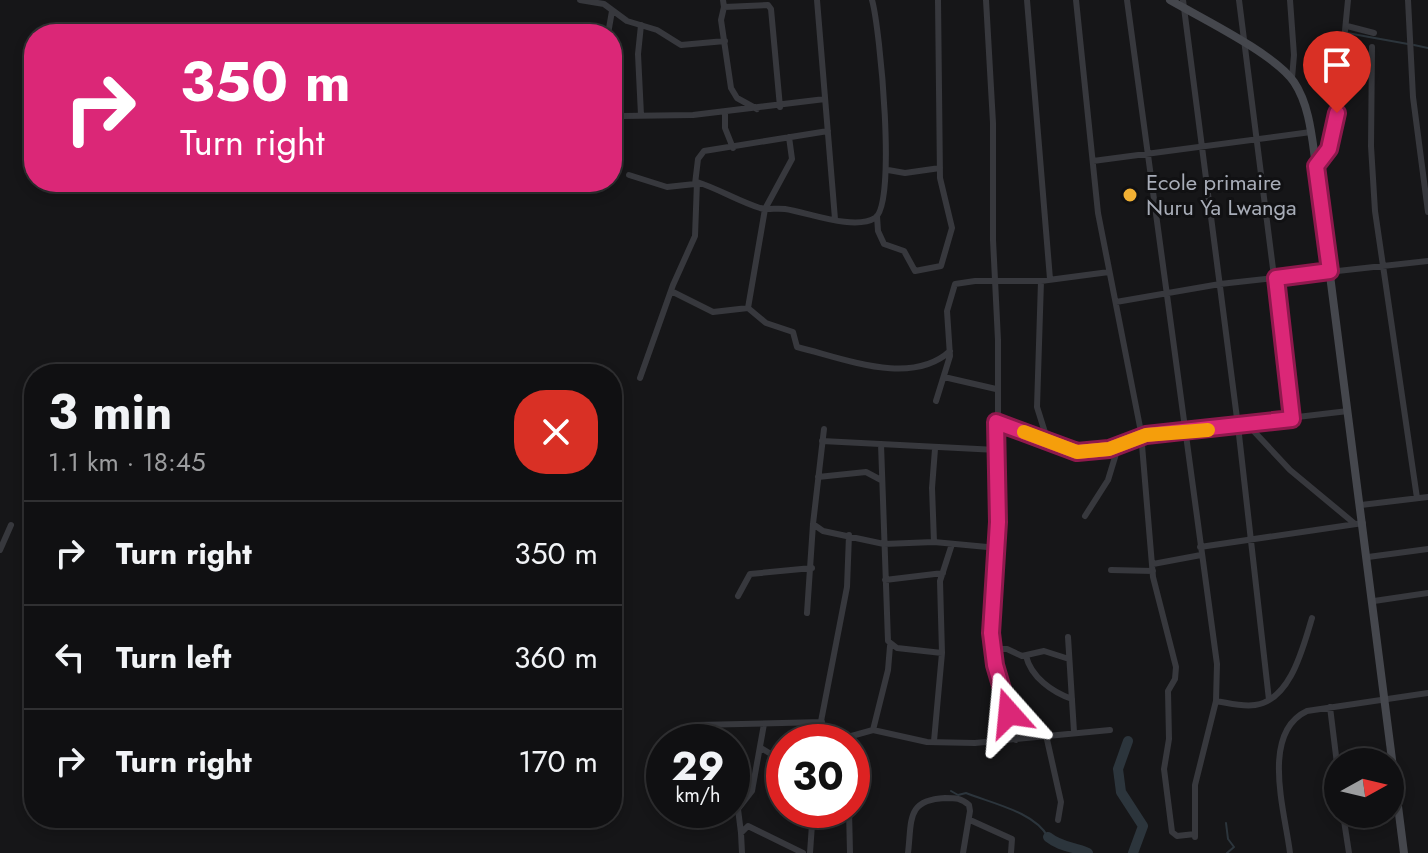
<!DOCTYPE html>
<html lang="en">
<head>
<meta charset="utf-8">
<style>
  :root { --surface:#101012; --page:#1e1e20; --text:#f1f3f6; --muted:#9c9d9f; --line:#303032 }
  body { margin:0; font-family:Jost,sans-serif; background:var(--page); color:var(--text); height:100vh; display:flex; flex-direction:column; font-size:30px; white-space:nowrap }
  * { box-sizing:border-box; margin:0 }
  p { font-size:26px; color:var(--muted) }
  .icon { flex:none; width:44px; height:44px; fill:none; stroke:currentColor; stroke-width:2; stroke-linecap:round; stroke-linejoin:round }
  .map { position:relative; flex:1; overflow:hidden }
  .panel { position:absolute; left:24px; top:364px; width:598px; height:464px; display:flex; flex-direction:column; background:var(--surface); border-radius:32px; box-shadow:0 4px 12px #0003,0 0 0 2px var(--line) }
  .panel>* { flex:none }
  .guide { position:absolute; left:24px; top:24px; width:598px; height:168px; border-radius:32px; box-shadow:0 4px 12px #0003,0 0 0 2px var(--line); background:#db2777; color:#fff; overflow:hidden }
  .needle { width:52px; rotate:82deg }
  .fabs { position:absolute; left:1324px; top:748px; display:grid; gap:16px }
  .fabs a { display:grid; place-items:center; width:80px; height:80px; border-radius:50%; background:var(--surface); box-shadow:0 4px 12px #0003,0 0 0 2px var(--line); font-size:40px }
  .speed { position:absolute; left:646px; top:724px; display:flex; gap:16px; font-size:40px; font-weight:700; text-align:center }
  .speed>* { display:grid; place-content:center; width:104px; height:104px; border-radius:50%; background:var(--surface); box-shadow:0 4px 12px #0003,0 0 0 2px var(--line); line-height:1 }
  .speed small { font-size:20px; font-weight:400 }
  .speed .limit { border:12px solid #d22; background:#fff; color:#111 }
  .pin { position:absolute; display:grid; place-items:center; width:68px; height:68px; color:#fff; margin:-82px -34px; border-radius:50% 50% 50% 0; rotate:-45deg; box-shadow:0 0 8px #0007 }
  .pin .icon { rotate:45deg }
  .me { position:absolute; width:88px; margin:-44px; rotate:342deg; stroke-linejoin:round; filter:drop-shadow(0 0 6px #0008) }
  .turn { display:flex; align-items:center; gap:28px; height:168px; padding:0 24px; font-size:36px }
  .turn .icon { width:104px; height:104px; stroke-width:2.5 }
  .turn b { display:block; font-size:56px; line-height:68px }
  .round { display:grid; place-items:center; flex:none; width:84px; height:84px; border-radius:32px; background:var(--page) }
  .head { display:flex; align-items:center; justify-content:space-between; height:136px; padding:0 24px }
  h1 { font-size:48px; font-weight:700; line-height:60px }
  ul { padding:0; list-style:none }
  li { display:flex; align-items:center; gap:24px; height:104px; padding:0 24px; border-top:2px solid var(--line) }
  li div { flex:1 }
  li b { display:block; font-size:30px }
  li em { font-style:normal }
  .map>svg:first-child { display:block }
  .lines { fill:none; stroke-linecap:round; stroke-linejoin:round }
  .stream { stroke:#2c353c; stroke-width:2 }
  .river { stroke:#2c353c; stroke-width:10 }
  .street { stroke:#37383d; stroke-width:6 }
  .secondary { stroke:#45474d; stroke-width:8 }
  .route-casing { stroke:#8e194d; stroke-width:20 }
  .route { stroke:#db2777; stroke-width:14 }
  .slow { stroke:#f59e0b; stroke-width:14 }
  .poi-dot { fill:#f2b134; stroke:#111113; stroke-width:3 }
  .labels { text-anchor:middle; stroke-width:6; stroke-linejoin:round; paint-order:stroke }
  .poi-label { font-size:22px; fill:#a8adb8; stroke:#111113; text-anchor:start }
</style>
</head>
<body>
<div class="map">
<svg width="1428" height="853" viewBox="0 0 1428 853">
  <rect width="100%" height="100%" fill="#161618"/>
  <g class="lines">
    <path class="stream" d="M1347,33L1408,44
      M1414,45L1428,48
      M951,791L958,795L966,793C991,803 1035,812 1048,837
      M1226,823L1228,839L1234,847L1227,853"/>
    <path class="river" d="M1128,741L1118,769L1121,792L1143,826L1133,853
      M1048,837C1062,848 1073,846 1088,853"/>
    <path class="street" d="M580,0L604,4L627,21L657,30L681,45L725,41
      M723,0L724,7L768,5L771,9L780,107
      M817,0L835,219
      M986,0L993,123V240L998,340V548L991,633L995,665L1016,740
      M1027,0L1050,279
      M1076,0L1098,213L1141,432L1146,435L1348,411
      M1127,0L1217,664L1216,701L1195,785V837
      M1183,0L1238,426L1269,700
      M1239,0L1292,419
      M1290,0L1294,55L1292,78
      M1408,0L1413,97L1428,212
      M724,7L721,20L731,88L737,98L757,109
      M1347,26L1374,33
      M608,34L612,11
      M1372,47L1371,146L1375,211L1417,498
      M725,112V128L733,148
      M641,115L638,54L641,25
      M622,116L693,115L825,99
      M1093,161L1311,132
      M1316,166L1329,149L1335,132L1348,0
      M888,170L905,173L940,168
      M629,175L667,187L695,184L698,159L704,151L828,131
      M877,216L878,231L884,244L904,251L915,271L941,266L952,228L940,178L938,0
      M1041,281L1037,407L1048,442
      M671,291L713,312L748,308L766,323L793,332L797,347C843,358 911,387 950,351
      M1116,302L1220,284L1428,261
      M748,308L765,209L792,159L789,137
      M944,377L996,389
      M640,378L673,285L695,236L697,182C719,189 738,201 760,208C768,210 776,208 785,209C807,212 854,231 875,218C897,204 880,28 872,0
      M936,401L950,356L947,311L955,284L975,281H1041L1109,272
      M996,422L1077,452L1109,449L1142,438
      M1248,425L1290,470L1355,524
      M1146,435L1142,445L1153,577L1176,667L1175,679L1168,691L1169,739L1164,769L1172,832L1177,836L1195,834
      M822,441L997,450
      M881,444L888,641L897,648L942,653
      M818,477L866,472L881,480
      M1361,505L1428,497
      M1085,516L1108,480L1119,444
      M813,524L823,531L884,544L934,542L998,548
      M934,542L932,488L935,449
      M1200,547L1363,523
      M0,550L11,525
      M1368,557L1428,549
      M1153,564L1201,555
      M1111,570L1153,571
      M885,580L943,573
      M738,596L750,574L812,568
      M1374,601L1428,593
      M807,613L813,524L824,429
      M1068,637L1074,732
      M993,649H1007L1022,656L1044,651L1069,659
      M1026,656C1031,677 1052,692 1072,699
      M1216,701C1229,703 1242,707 1255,705C1291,700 1303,647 1312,618
      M1330,707L1338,772
      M697,725L822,722
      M873,730L888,670L890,646
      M1046,735L1061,802L1058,820
      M934,741L942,653L940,581L952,544
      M817,742L847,587L849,535
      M830,742L873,730L927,742L975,743L1110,730
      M761,748L784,762
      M849,810L850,853
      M1343,814L1349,853
      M970,820L1012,839L1011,853
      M741,833L738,809L752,791L764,724
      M742,853L741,833L748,826L803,853
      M810,853L813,810
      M908,853C912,820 906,800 945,798C956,798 961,798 969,805L970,811L963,853
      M1290,853C1285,812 1260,733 1307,711L1428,693"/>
    <path class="secondary" d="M1170,0C1201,18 1275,54 1294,82C1310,106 1312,139 1316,166L1404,853"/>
  </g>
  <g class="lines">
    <defs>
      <path id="route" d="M1009,713L995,665L991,633L998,522L996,422L1077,452L1109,449L1146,435L1292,419L1276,278L1330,271L1316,166L1329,149L1337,113"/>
    </defs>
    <use href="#route" class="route-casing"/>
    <use href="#route" class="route"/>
    <path class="slow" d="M1024,432L1077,452L1109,449L1146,435L1208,430"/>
  </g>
  <circle class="poi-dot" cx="1130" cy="195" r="8"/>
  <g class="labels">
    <g class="poi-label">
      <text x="1146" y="190">Ecole primaire<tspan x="1146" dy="25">Nuru Ya Lwanga</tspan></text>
    </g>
  </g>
</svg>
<div class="fabs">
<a><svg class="needle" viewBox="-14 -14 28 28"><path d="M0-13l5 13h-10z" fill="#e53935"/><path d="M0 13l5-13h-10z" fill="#9c9d9f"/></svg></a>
</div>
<div class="speed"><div>29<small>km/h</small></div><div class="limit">30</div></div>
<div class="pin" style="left:1337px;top:113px;background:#d93025"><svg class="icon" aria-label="arrive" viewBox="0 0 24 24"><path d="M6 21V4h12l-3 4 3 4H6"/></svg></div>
<svg class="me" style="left:1009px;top:713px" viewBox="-20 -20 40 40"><path d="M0-17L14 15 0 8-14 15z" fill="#db2777" stroke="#fff" stroke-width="4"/></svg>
<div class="guide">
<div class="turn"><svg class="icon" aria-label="right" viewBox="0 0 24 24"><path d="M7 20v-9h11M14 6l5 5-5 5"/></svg><div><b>350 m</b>Turn right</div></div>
</div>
<section class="panel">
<div class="head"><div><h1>3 min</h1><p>1.1 km · 18:45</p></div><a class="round" style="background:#d93025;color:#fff"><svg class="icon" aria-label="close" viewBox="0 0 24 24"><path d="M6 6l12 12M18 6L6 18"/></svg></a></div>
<ul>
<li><svg class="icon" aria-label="right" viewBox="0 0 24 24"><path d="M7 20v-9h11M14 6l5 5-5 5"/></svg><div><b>Turn right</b></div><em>350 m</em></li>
<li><svg class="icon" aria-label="left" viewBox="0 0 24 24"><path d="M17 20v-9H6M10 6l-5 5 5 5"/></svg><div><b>Turn left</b></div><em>360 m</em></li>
<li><svg class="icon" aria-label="right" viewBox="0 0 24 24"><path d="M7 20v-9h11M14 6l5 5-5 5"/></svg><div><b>Turn right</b></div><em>170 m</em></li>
</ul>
</section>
</div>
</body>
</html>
